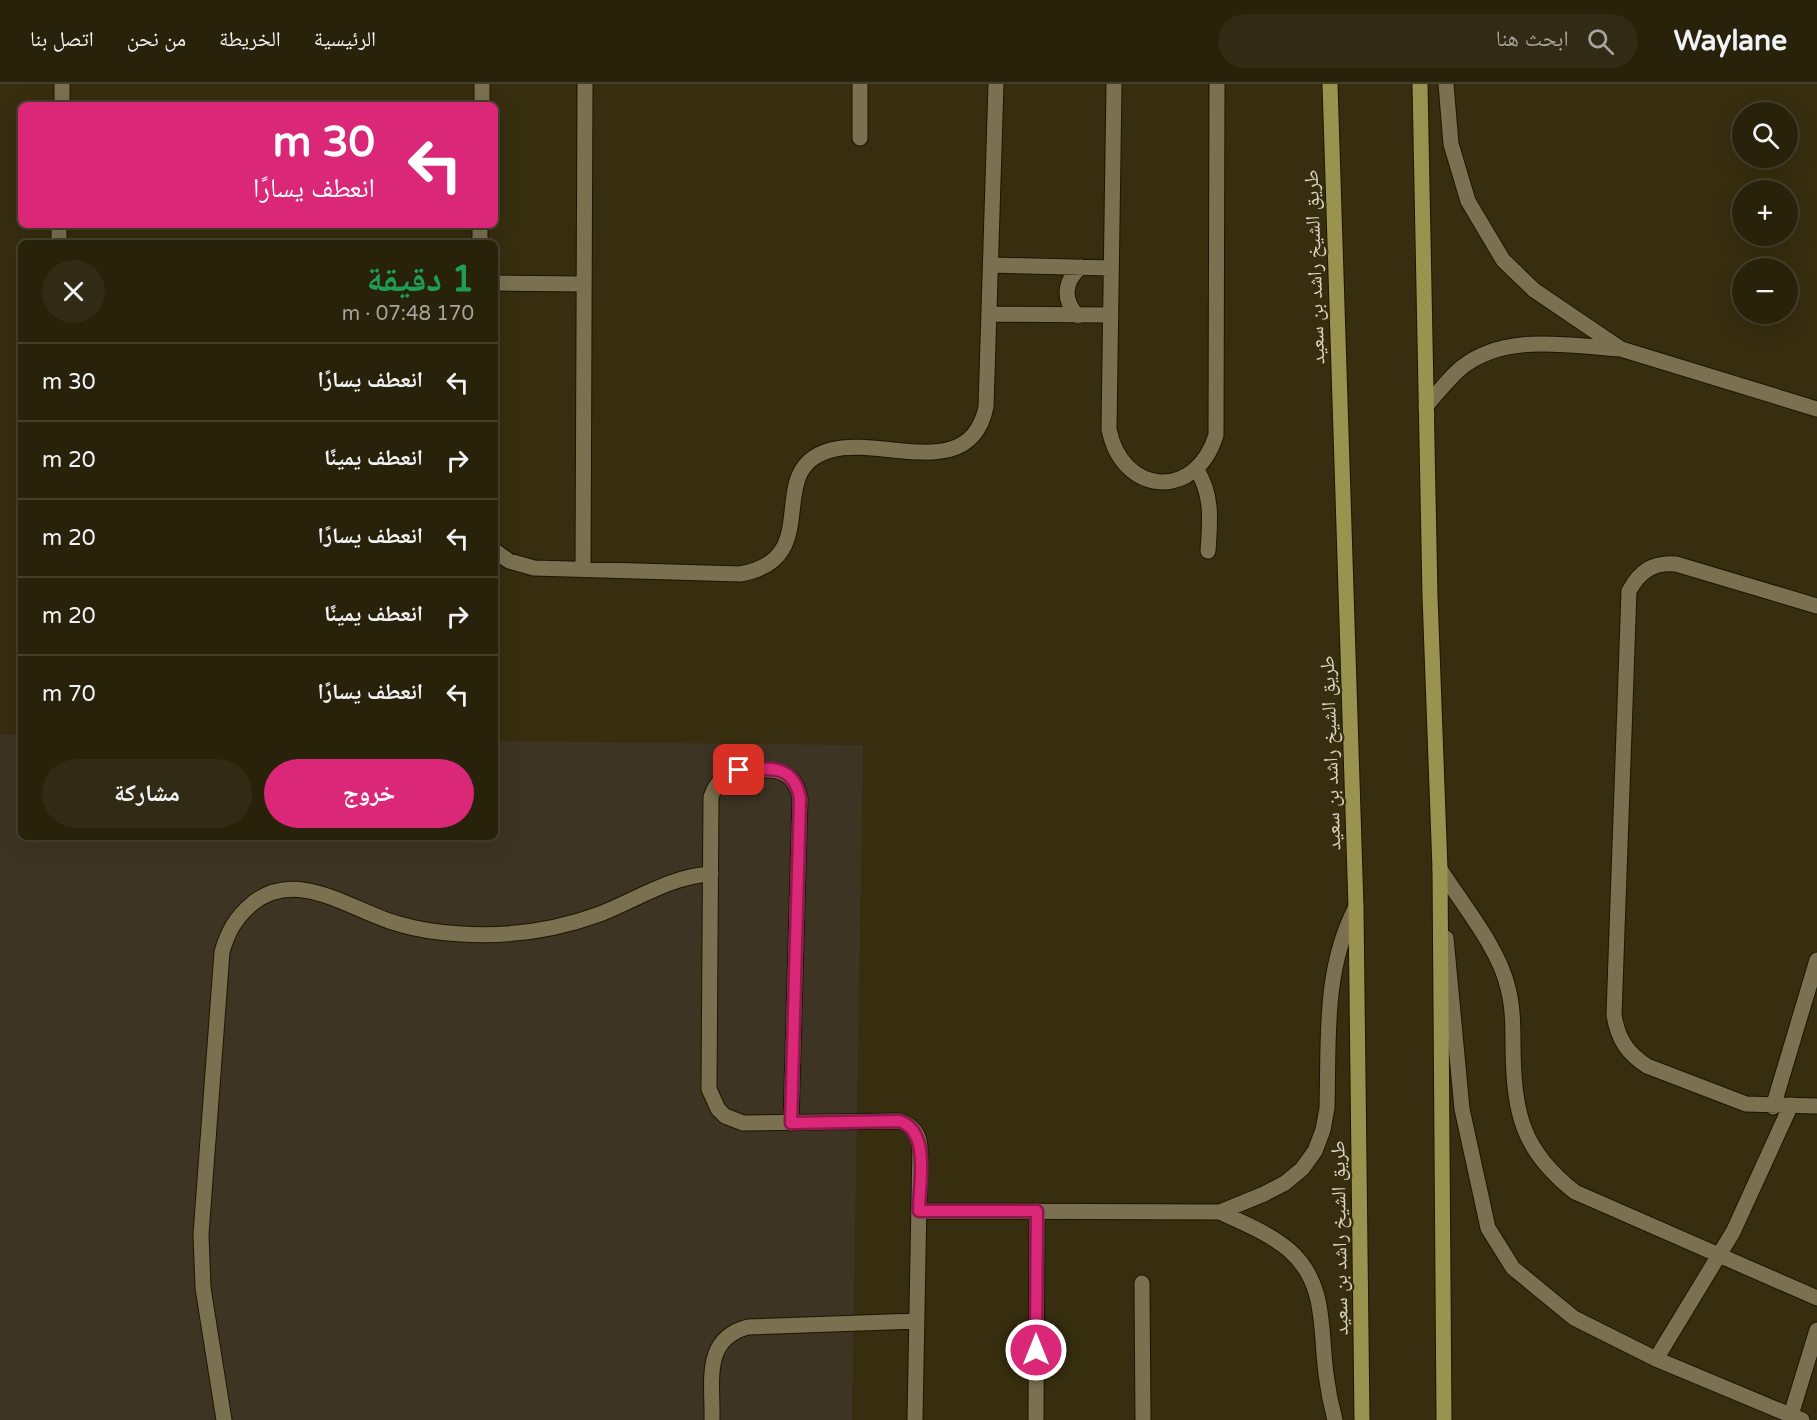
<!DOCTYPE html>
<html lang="ar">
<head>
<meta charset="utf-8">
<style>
  :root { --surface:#29220b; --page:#312a14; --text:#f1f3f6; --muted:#a5a49d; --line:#453f2c; --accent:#db2777 }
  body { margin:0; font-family:"Varela Round","Noto Naskh Arabic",sans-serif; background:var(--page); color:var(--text); direction:rtl; height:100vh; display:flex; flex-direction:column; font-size:22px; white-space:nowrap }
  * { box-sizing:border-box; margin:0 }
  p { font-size:20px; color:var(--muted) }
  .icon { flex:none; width:33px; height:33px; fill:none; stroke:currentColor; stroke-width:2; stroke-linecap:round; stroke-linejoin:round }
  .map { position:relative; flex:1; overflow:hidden; direction:ltr }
  .panel { position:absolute; left:18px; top:156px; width:480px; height:600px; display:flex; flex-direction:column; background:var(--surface); border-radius:9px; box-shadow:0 6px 24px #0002,0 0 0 2px var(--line); direction:rtl }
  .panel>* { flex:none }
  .hud { position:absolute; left:18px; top:18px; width:480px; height:126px; border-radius:9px; box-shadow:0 6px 24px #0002,0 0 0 2px var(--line); direction:rtl; background:#db2777; color:#fff; overflow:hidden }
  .tools { position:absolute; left:1732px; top:18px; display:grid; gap:12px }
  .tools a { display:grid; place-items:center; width:66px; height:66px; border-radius:50%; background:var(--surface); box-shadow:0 6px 24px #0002,0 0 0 2px var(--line); font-size:30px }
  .pin { position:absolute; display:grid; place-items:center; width:51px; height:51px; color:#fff; margin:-26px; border-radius:12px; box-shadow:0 3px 9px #0006 }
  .me { position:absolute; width:66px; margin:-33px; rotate:0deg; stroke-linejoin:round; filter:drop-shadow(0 0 4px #0008) }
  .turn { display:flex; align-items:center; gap:21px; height:126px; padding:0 24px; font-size:27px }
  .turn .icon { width:78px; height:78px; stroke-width:2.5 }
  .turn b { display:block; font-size:42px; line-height:51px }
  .round { display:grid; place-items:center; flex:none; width:63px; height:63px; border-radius:32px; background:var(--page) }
  .head { display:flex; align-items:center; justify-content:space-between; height:102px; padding:0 24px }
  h1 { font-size:36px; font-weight:800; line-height:45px; color:#1e9e55 }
  .primary-button { display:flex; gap:12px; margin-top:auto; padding:12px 24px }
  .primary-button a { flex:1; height:69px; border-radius:36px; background:var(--accent); color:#fff; font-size:24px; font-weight:800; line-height:69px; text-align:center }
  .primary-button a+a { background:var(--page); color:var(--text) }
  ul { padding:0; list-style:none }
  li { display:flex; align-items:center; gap:18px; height:78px; padding:0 24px; border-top:2px solid var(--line) }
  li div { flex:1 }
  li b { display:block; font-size:22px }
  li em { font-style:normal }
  header { display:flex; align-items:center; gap:36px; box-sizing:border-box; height:84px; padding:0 30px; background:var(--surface); border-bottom:2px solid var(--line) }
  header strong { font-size:28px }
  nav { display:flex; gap:33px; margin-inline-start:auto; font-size:21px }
  .search { width:420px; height:54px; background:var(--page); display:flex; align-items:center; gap:15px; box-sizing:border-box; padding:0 21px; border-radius:33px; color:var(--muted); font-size:22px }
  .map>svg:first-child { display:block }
  .education { fill:#3e3424 }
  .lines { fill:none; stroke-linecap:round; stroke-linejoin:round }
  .service-casing { stroke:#1e1500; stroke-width:17 }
  .minor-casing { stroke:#1e1500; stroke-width:17 }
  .tertiary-casing { stroke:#1e1500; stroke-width:17 }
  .primary-casing { stroke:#1e1500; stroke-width:17 }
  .service { stroke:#7b7151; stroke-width:15 }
  .minor { stroke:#7b7151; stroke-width:15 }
  .tertiary { stroke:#7b7151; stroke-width:15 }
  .primary { stroke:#9a9350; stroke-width:15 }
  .route-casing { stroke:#8e194d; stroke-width:15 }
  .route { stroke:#db2777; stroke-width:10 }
  .labels { text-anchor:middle; stroke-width:4.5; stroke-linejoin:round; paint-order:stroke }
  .street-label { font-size:20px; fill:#d9d4c2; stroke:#372d0f }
</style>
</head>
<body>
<header>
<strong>Waylane</strong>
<div class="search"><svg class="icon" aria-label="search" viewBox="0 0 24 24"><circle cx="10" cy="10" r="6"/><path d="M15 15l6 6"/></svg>ابحث هنا</div>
<nav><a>الرئيسية</a><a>الخريطة</a><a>من نحن</a><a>اتصل بنا</a></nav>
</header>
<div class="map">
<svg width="1817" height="1336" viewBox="0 0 1817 1336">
  <rect width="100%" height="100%" fill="#372d0f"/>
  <path class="education" d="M0,650L21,651V753H495V657L863,661L852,1336H0Z"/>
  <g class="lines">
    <defs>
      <path id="service" d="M860,0V54
        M1114,0L1109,345C1122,412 1196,417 1216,351L1217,0
        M482,21V0
        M480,159V141
        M991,181L1111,184
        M495,199L584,200
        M989,230L1111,231
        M1078,232C1062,216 1064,197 1081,183
        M1197,386C1213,412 1210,437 1208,467
        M495,467L509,477L534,484L740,490C828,475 760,385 831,366C883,352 970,400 986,323L996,0
        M583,485L585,0
        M1817,522L1676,480C1653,478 1640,487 1629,507L1614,931C1618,955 1627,969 1647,982L1746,1020L1817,1022
        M1440,785C1462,820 1499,864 1508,904C1513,923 1513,943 1513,963C1514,1028 1521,1066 1575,1108L1817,1214
        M1773,1023L1817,876
        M791,1039L800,714C795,688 779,685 755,686C733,687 718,691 711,713L709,1005L718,1025L725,1032L743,1039L899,1037C912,1041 919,1049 920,1063L915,1336
        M919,1127L1220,1128L1264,1110L1285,1099L1302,1085L1315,1067L1323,1046L1327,1024C1329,955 1323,886 1356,823
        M1220,1128C1243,1139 1269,1149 1289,1166C1327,1199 1320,1245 1326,1290C1328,1306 1331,1321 1335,1336
        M1142,1199L1143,1336
        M1656,1275L1733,1148L1791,1021
        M1791,1331L1817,1246
        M224,1336L203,1204L201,1150L222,868C228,847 236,833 253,819C299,783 353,828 399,840C419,846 441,849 461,850C508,853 556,846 600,830C636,816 671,792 711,790
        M712,1336C713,1298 702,1255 748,1243L917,1237
        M1036,1336L1037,1127"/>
      <path id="minor" d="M62,21V0
        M59,159V141
        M1621,265L1817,325
        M1427,332L1426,322C1437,310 1448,295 1461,284C1505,248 1569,262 1621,265L1534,206L1503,176L1468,117L1451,60L1446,0"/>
      <path id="tertiary" d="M1446,854L1462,1025L1488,1144L1513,1184L1574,1234L1656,1275L1802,1336"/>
      <path id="primary" d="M1330,0L1356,823L1362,1336
        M1420,0L1430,512L1440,785L1444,1336"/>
    </defs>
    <use href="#service" class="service-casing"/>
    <use href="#minor" class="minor-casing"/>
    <use href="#tertiary" class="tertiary-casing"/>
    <use href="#primary" class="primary-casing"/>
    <use href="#service" class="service"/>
    <use href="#minor" class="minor"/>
    <use href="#tertiary" class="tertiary"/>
    <use href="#primary" class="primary"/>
  </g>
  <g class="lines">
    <defs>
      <path id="route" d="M739,686C767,685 793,678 800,714L791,1039L899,1037C931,1046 919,1100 919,1127H1037L1036,1266"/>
    </defs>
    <use href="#route" class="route-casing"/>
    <use href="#route" class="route"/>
  </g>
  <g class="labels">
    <g class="street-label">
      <text transform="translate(1314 183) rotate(-92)" y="7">طريق الشيخ راشد بن سعيد</text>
      <text transform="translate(1330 669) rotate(-92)" y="7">طريق الشيخ راشد بن سعيد</text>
      <text transform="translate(1339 1154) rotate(-91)" y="7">طريق الشيخ راشد بن سعيد</text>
    </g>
  </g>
</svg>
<div class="tools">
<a><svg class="icon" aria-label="search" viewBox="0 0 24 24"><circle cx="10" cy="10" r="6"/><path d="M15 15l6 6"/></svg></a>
<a>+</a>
<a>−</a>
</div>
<div class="pin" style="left:739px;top:686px;background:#d93025"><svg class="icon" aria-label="arrive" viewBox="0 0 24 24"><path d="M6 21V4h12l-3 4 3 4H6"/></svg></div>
<svg class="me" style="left:1036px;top:1266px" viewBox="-20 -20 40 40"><circle r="17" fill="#db2777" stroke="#fff" stroke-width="3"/><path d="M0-11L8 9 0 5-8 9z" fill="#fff"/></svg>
<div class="hud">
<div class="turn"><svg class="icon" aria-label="left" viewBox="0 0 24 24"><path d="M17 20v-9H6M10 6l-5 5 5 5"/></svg><div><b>30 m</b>انعطف يسارًا</div></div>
</div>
<section class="panel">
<div class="head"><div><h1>1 دقيقة</h1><p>170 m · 07:48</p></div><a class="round"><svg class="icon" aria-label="close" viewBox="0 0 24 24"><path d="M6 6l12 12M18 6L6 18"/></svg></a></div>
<ul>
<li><svg class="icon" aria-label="left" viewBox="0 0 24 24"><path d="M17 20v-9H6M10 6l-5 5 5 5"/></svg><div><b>انعطف يسارًا</b></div><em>30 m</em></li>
<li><svg class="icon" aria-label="right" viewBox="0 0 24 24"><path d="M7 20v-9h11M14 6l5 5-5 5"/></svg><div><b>انعطف يمينًا</b></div><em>20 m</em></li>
<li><svg class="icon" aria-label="left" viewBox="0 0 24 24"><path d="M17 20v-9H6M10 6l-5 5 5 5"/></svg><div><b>انعطف يسارًا</b></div><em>20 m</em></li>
<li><svg class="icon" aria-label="right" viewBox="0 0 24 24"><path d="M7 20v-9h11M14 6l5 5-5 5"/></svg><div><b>انعطف يمينًا</b></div><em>20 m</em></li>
<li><svg class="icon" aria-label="left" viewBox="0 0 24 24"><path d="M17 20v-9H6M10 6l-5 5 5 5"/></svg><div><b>انعطف يسارًا</b></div><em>70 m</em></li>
</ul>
<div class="primary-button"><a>خروج</a><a>مشاركة</a></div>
</section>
</div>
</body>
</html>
